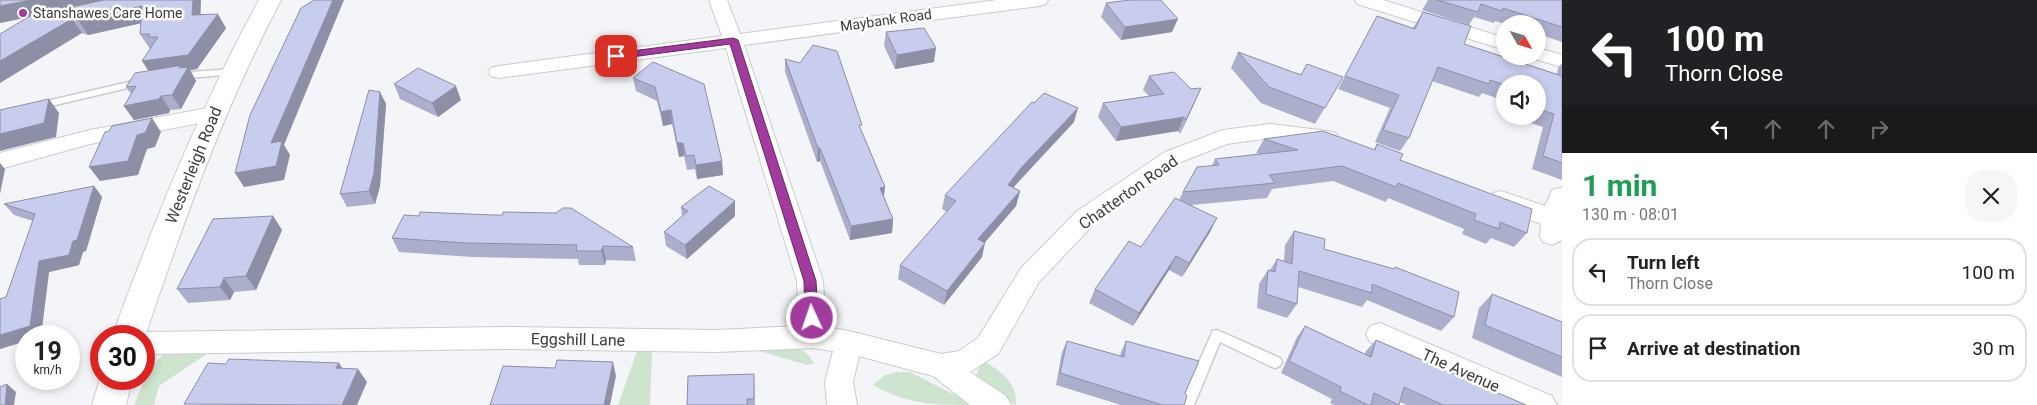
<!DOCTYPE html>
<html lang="en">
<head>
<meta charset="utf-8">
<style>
  :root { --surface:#fff; --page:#f6f6f6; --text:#222; --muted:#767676; --line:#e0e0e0 }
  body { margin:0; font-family:Roboto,sans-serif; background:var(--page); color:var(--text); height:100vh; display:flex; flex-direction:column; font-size:19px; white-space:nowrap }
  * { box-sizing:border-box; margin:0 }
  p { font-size:16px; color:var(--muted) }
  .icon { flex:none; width:28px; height:28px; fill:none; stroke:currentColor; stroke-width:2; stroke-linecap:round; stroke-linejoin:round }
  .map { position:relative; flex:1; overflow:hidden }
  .sheet { display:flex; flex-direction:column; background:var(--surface); width:475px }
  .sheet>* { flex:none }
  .banner { background:#202124; color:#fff; overflow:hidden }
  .needle { width:32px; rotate:129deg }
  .controls { position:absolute; left:1496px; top:15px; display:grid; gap:10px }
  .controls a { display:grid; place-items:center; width:50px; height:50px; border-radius:50%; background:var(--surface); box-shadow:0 2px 8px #0003; font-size:25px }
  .speed { position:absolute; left:15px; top:325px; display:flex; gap:10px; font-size:25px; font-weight:700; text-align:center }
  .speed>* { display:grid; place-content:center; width:65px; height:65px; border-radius:50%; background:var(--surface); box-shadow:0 2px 8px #0003; line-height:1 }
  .speed small { font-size:12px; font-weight:400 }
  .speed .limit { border:8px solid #d22; background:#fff; color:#111 }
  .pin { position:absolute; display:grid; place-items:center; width:42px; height:42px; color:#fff; margin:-21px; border-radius:10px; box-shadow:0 2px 8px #0006 }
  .me { position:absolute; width:55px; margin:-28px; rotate:357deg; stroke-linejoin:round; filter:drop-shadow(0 0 4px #0008) }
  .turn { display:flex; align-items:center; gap:18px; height:105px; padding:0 20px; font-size:22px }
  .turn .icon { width:65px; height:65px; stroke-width:2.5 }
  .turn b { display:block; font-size:35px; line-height:42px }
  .lanes { display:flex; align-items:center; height:48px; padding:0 20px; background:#0003; justify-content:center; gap:25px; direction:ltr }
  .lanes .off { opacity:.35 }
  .round { display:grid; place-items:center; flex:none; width:52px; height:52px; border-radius:20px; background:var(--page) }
  .summary { display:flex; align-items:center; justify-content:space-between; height:85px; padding:0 20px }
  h1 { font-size:30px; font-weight:700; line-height:38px; color:#1e9e55 }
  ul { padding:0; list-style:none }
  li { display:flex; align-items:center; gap:15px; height:68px; margin:0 10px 8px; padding:0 10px; border:2px solid var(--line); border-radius:20px }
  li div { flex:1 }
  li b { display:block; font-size:19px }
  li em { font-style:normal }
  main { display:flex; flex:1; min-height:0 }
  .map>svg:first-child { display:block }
  .green { fill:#cee4cf }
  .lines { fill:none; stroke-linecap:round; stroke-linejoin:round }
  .service-casing { stroke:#cacbcd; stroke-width:3 }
  .minor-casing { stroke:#cacbcd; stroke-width:2 }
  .tertiary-casing { stroke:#cacbcd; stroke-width:2 }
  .service { fill:#fff; fill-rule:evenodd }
  .minor { fill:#fff; fill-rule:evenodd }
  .tertiary { fill:#fff; fill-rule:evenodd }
  .wall { fill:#acafcc }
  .shaded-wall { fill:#8c8fa6 }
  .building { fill:#c8cced; stroke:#8c8fa6 }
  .route { fill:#a23b9e; stroke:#692667 }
  .poi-dot { fill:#a23b9e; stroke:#fff; stroke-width:2 }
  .labels { text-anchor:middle; stroke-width:5; stroke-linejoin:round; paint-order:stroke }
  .far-poi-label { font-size:14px; fill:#3b3b3c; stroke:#fff; text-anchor:start }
  .far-street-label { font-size:14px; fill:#3b3b3c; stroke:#fff }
  .street-label { font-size:16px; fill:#3b3b3c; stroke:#fff }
</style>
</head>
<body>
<main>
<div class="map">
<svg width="1562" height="405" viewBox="0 0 1562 405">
  <rect width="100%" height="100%" fill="#f4f5f8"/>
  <path class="green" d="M736,344C760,345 805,338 814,364L807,365Z
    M217,347L159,386L154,405H134L148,371L164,353Z
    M637,351L652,352L650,405H618Z
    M986,362C1003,374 1017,382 1016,405L985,391L976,376L980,366Z
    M896,372H910L974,405C935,405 908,405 873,385L885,375Z"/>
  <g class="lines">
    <defs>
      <path id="service" d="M233,69L236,70L238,72L236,74L177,79L172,76L177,73Z
        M142,79L145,80L147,82L145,84L38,109L33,106L38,103Z
        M1217,330L1280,358L1282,362L1280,366L1275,368L1270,366L1220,342L1194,405H1180L1211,335L1212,331Z"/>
      <path id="minor" d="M709,0H727L740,34L997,0H1048L1046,4L1039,6L744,45L823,281L826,327L849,331L941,354L959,351L978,338L1021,268L1077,211L1165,152L1223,130L1270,124L1328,131L1336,133L1339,138L1336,143L1328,145L1270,138L1227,144L1181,162L1095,223L1039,282L998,354L970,372L1006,396L1011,405H970L933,376L859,356L853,382L857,405H827L825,382L833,351L813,348L717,352L505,349L144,354V336H134L144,332L505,327L717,330L799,326L797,281L726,48L498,78L491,76L488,72L491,68L498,66L722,36Z
        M1355,0H1383L1505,38V50L1357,4Z
        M1538,48L1562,55V67L1531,58L1530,56H1538Z
        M213,107L221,109L224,114L221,119L90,144L0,169V153L90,130Z
        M1560,188H1562V240L1552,245L1543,242L1540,236L1541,224L1493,205L1489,199L1493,193L1501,191L1545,206L1552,190Z
        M1380,323L1552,396L1557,405H1511L1370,342L1366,334L1370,326Z"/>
      <path id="tertiary" d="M259,0H281C224,108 184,221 145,336L144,338V336H113C123,304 137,271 149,239C181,157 217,77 259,0Z
        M101,375V379H132L126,405H92Z"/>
    </defs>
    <use href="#service" class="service-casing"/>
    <use href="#minor" class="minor-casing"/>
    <use href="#tertiary" class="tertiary-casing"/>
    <use href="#service" class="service"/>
    <use href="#minor" class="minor"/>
    <use href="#tertiary" class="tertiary"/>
  </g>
  <path class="wall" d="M0,0L201,14L226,28L197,69L190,70L196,81L181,109L170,110L169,113L134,120L124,106L131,94L126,87L148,71L150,49L140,34L141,23L88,35L29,17L0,23Z
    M1428,0H1562V42L1538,34V24H1505L1495,21L1494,23L1474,17L1469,25L1422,10Z
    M1106,3L1172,32L1121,40L1101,17Z
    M1423,12L1464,44L1557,74L1558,68L1562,63V180L1532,169L1543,127L1525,121L1526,116H1538V84H1505V101L1482,93L1479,97L1432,81L1409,138L1400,151L1375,142L1390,108L1338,89L1377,16L1413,28Z
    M886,32L934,62L895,69L884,46Z
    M1238,52L1301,75L1343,77L1315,124L1261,103L1231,68Z
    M785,59L861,130L885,187L884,197L893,219L892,233L850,240L820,161L817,162L785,72Z
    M653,62L722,161L723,175L697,179L695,169L687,170L684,156L679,157L672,124L663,126L657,101L636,91L633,78Z
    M1149,76L1195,102L1180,134L1178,131L1116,141L1098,117L1103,103L1149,96L1143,90Z
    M394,84L461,100L438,117L400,99Z
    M380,92L386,104L380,186L375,204L347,207L340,194Z
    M1074,122L1013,188L1020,191L1016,206L984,243L982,257L944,305L898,279L900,265L947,212L942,209L945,195Z
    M1264,139L1374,149L1377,144L1400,160L1527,233L1514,247L1491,238L1486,244L1462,234L1464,229L1388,198L1386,202L1333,181L1272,189L1267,198L1191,205L1210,232L1182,277L1169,270L1133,326L1089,303L1095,289L1141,247L1179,200L1183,192L1212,166L1215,159L1259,154L1256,153Z
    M94,186L102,197L86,251L83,252L79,265L49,272L41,336H26V341L0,349L6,297L33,221L14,215L4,204Z
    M681,207L735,216L687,259L666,246L664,232L682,216Z
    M273,216L282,230L256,290L234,292L230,300L188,303L177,289Z
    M419,216L633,247L636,261L606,260L605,265H579L578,259L472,257L399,252L392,238Z
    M1294,231L1324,249L1393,269L1395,267L1454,317L1441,331L1367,300L1362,307L1298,287L1297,304L1287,318L1257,308L1259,284L1268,270H1270L1277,259L1284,261L1285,245Z
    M1492,294L1562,322V377L1472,338L1479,308Z
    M1305,326L1365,354L1366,351L1376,340L1526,405H1407L1400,402L1399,405H1334L1330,403L1332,399L1281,373L1297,337Z
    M1067,341L1120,356L1121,352L1126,341L1185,393L1184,405H1121L1056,385L1062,352Z
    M754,374L755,405H687Z"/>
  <path class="shaded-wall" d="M31,0H109L0,23V6Z
    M193,0H201L200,29L192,15Z
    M333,0H344L284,145L290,155L284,180L244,187L235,173L271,143Z
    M142,6L151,21L88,35L78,20Z
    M218,14L226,28L197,69L190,70L196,81L181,109L172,95L151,75L142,61Z
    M72,19L82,33L0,83V61Z
    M1178,19L1172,32L1121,40L1125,27Z
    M936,48L934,62L895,69L897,55Z
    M456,86L461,100L438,117L432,103Z
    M1201,88L1195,102L1180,134L1186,120Z
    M380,92L386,104L380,186L375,204L369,191Z
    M161,96L170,110L169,113L134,120L124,106Z
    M49,99L59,113L56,137L0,151V134Z
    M1078,108L1074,122L1017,183L1004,200L1008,185L1021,168Z
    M671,110L672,124L663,126L661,112Z
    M1184,117L1178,131L1116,141L1121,127Z
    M152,118L161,132L155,147L147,149L138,175L100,181L89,167L137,135Z
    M677,143H683L684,156L679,157Z
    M818,148H820V161L817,162Z
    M722,161L723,175L697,179L696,165Z
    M0,163L5,169L0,194Z
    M94,186L102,197L86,251L83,252L79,265L49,272L41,336H26V341L0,349V335L39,261L73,241Z
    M885,187L883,200L880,188Z
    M1020,191L1016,206L975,254L978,239Z
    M735,201V216L687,259L685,245Z
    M273,216L282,230L256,290L246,276Z
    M1217,218L1210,232L1182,277L1189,263Z
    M893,219L892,233L850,240L851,226Z
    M985,243L982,257L944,305L947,291Z
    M603,246L606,260L605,265L601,251Z
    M1176,256L1169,270L1133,326L1139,313Z
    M224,278L234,292L230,300L220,287Z
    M613,362L616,376L610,405H604Z
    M339,363L348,377L336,368Z
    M358,369L367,382L357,405H342Z
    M7,384L16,392L14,405H5Z"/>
  <path class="building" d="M0,0H31L0,6Z
    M104,0H193L192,15L218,14L188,55L142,61L158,37H148L150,34H140L142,6L78,20L72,19L0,61V34L30,16Z
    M314,0H333L271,143L282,141L276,166L235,173L250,115L301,8Z
    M1130,0H1161L1178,19L1125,27L1106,3Z
    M1437,0H1562V27L1503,8L1502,11L1481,4L1478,12Z
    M1423,12L1471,26L1464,44L1562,76V163L1543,156L1554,114L1538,109V84H1505V85L1490,80L1489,84L1438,67L1409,138L1383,130L1399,95L1345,76L1377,16L1415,29Z
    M924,28L936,48L897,55L886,32Z
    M813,45L837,51L862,125H859L885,187L880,188L893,219L851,226L820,148H818L785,59L800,63Z
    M1238,52L1301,75L1307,64L1343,77L1325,108L1269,87Z
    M653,62L704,84L722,161L696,165L694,155L686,156L683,143H677L671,110L661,112L655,87L633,78Z
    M177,66H181L179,68L188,67L172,95L161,96L159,99L124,106L136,86L126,87L135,73Z
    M418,68L456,86L432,103L394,84Z
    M1174,72L1191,89L1201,88L1186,120L1184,117L1121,127L1103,103L1164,94L1149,76Z
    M369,90L380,92L374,173L369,191L340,194Z
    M1044,93L1078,108L1021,168L1008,185L1020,191L978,239L985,243L947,291L900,265L956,201L945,195L1032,102L1034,103Z
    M49,99L44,123L0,134V110Z
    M152,118L145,133L137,135L128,161L89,167L105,132L109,131L112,126Z
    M1323,131L1375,150L1377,144L1403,154L1400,160L1532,209L1527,233L1500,222L1499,229L1474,220L1476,214L1398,183L1396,187L1342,166L1269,175L1275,183L1183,192L1197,167L1219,165L1215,159L1298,150L1264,139Z
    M94,186L77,240L73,241L69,255L39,261L30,326L0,335V299L6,297L35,214L4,204Z
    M709,186L735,201L685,245L664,232L688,211L681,207Z
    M1175,198L1217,218L1189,263L1176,256L1139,313L1095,289L1129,241L1141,247Z
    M563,208H571L633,247L603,246L601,251H576L577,245L466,243L392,238L404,215L419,216L420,212L493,215H503V212L556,213Z
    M273,216L246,276L224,278L220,287L177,289L213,219Z
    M1294,231L1325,239L1324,249L1394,269L1395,267L1459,292L1454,317L1372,284V293L1299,271L1297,304L1266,294L1268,270L1275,272L1277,259L1292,264Z
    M1492,294L1562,322V357L1485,325Z
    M1305,326L1371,357L1376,340L1526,405H1443L1404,387L1399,405L1374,393L1371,405H1368L1340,391L1341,387L1289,361Z
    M1067,341L1124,357L1126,341L1199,361L1185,393L1187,396L1184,405H1162L1060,373Z
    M229,359L339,363L336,368L358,369L342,405L184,404L208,363L226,364Z
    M557,360L613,362L604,405H490L503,366L555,368Z
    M754,374V399H747V405H687L688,376Z
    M7,384L5,405H0V387Z"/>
  <path class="route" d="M733,38L738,40L816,281L818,318L816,322L812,324L807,322L805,318L804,281L730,44L616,59L611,56L616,53Z"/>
  <circle class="poi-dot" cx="23" cy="13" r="5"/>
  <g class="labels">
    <g class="far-poi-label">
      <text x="33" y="18">Stanshawes Care Home</text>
    </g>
    <g class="far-street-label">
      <text transform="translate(886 20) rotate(-8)" y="5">Maybank Road</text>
    </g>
    <g class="street-label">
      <text transform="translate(193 165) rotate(-68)" y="6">Westerleigh Road</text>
      <text transform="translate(1128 192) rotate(-35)" y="6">Chatterton Road</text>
      <text transform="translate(578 339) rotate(1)" y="6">Eggshill Lane</text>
      <text transform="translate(1461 370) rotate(24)" y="6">The Avenue</text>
    </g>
  </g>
</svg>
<div class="controls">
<a><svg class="needle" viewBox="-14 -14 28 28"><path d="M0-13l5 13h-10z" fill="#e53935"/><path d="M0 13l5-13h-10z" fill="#767676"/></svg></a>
<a><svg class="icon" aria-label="sound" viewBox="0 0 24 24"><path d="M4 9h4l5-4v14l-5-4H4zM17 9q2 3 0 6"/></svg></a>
</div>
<div class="speed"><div>19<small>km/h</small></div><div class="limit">30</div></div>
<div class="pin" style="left:616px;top:56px;background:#d93025"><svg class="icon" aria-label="arrive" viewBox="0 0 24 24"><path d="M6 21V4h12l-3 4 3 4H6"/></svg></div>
<svg class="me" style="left:812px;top:318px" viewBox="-20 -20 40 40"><circle r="17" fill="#a23b9e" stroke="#fff" stroke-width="3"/><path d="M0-11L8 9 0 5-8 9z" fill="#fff"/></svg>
</div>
<section class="sheet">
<div class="banner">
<div class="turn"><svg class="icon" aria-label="left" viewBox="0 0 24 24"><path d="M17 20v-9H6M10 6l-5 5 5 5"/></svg><div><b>100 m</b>Thorn Close</div></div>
<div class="lanes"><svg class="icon" aria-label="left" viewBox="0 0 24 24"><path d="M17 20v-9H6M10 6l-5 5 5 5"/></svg><svg class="icon off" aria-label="ahead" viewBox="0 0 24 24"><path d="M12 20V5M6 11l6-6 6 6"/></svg><svg class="icon off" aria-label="ahead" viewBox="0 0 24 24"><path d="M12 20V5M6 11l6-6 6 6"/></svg><svg class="icon off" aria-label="right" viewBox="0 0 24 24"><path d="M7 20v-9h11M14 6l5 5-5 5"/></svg></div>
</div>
<div class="summary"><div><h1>1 min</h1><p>130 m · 08:01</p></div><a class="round"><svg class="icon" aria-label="close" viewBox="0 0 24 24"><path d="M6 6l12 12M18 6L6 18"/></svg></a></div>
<ul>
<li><svg class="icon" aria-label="left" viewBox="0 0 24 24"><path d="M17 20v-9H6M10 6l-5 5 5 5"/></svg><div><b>Turn left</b><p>Thorn Close</p></div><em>100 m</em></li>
<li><svg class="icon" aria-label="arrive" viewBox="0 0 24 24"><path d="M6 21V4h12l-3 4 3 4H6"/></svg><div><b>Arrive at destination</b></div><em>30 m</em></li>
</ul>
</section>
</main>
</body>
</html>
